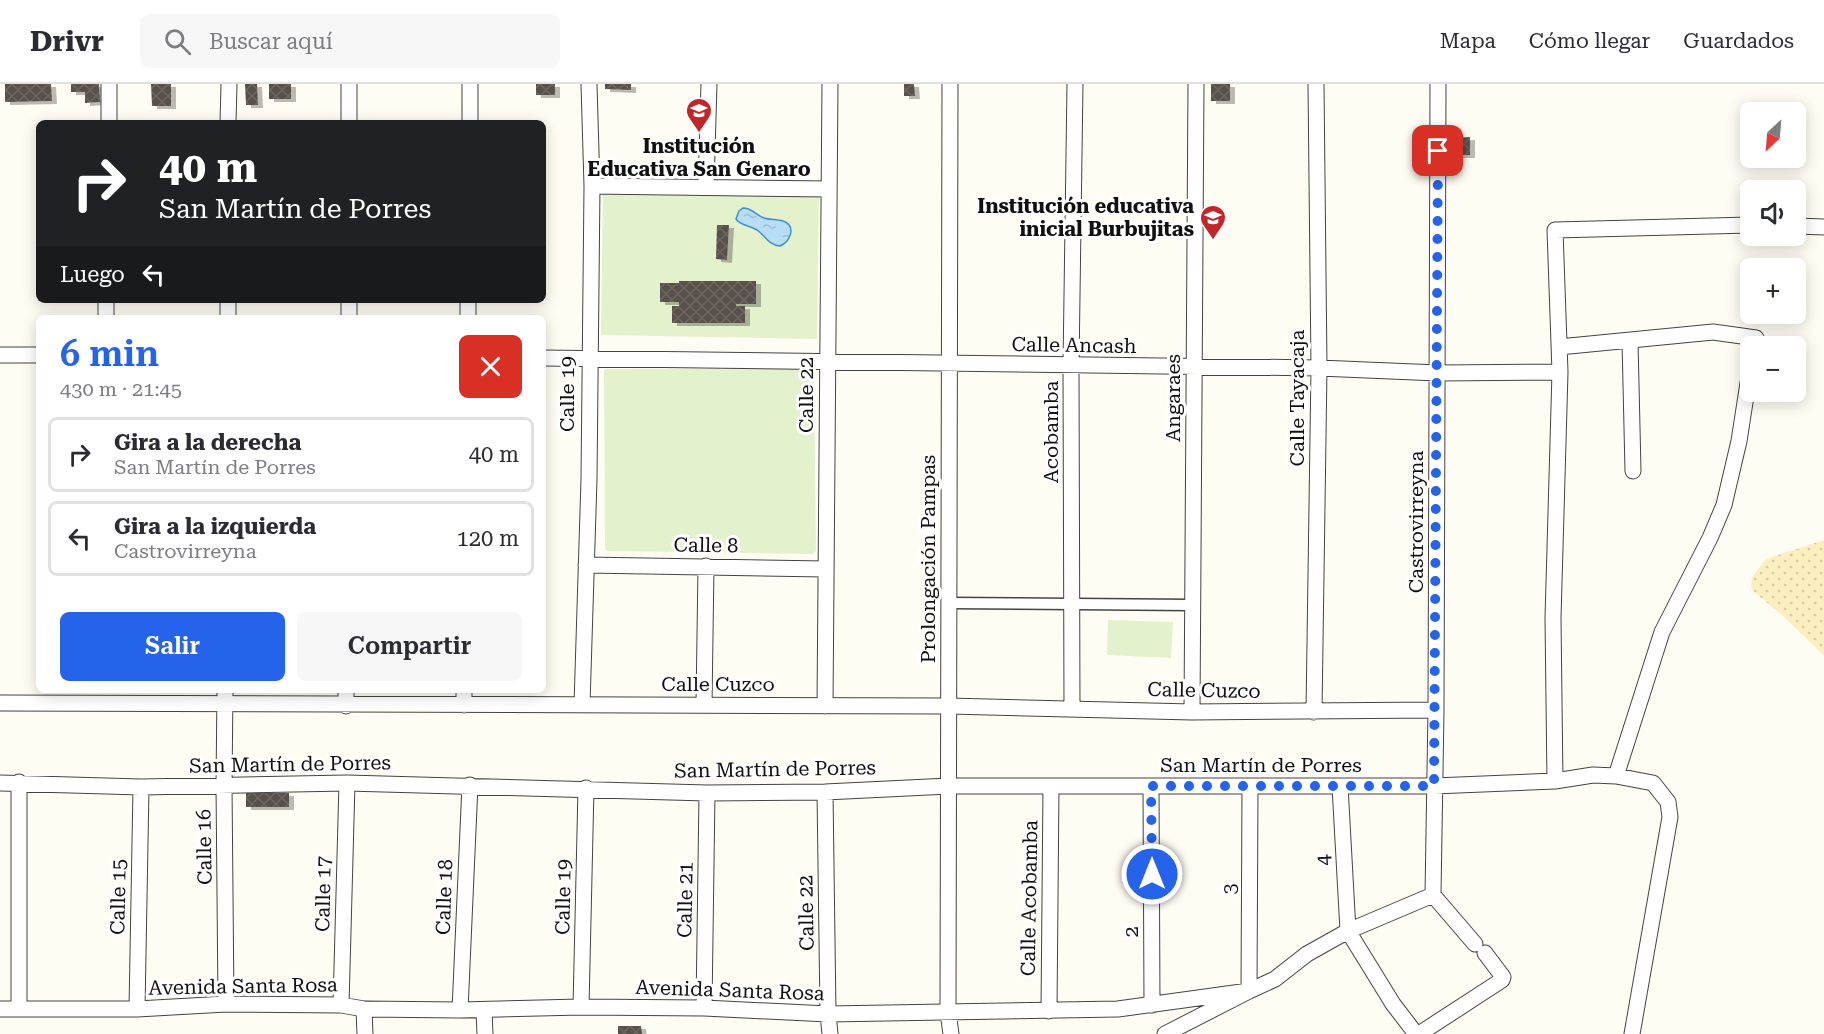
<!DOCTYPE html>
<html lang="es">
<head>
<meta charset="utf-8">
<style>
  :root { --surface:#fff; --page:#f7f7f7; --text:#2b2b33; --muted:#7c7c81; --line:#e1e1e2; --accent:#2563eb }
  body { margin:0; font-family:"Roboto Serif",serif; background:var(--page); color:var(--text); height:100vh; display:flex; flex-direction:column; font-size:22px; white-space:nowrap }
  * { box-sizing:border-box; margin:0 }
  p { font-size:20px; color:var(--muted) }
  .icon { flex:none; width:33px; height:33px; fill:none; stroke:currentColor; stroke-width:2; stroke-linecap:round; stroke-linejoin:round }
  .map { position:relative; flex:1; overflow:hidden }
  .sheet { position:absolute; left:36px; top:231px; width:510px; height:378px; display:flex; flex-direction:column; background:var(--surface); border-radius:9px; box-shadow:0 3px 15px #0003 }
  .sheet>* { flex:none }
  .hud { position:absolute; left:36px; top:36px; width:510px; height:183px; border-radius:9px; box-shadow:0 3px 15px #0003; background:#202124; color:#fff; overflow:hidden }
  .needle { width:39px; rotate:206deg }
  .buttons { position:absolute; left:1740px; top:18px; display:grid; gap:12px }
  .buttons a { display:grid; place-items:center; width:66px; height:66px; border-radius:9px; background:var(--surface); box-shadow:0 3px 15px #0003; font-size:30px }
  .pin { position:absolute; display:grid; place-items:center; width:51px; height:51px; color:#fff; margin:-26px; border-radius:12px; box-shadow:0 3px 9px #0006 }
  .me { position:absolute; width:66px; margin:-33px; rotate:0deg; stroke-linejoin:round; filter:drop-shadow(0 0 4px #0008) }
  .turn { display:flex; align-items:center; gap:21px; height:126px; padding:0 24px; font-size:27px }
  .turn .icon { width:78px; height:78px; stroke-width:2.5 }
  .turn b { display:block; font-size:42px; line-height:51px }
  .then { display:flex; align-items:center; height:57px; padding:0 24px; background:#0003; gap:12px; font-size:22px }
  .round { display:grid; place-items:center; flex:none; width:63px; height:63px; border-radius:9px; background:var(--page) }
  .summary { display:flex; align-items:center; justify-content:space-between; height:102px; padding:0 24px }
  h1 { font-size:36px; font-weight:600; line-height:45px; color:var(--accent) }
  .cta { display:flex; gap:12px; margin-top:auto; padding:12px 24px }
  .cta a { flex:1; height:69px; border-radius:9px; background:var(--accent); color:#fff; font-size:24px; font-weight:600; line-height:69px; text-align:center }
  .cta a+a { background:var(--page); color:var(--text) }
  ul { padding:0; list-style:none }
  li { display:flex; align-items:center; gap:18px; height:75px; margin:0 12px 9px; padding:0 12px; border:3px solid var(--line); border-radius:9px }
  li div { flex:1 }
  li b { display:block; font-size:22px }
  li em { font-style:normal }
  header { display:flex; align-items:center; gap:36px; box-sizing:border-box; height:84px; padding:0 30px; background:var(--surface); border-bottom:2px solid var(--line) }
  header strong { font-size:28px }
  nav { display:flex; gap:33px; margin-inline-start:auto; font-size:21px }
  .search { width:420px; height:54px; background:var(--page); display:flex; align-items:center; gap:15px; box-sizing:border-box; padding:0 21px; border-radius:9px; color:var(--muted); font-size:22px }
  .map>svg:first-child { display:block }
  .sand { fill:url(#sand-dots) }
  .pitch { fill:#e4f1cd }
  .water { fill:url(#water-ripples); stroke:#3d90ce; stroke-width:1.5 }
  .building { fill:url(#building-cross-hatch); filter:url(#shadow) }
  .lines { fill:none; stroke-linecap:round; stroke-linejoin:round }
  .pedestrian-casing { stroke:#434343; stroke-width:13 }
  .minor-casing { stroke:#434343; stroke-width:17 }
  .pedestrian { stroke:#fff; stroke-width:10 }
  .minor { stroke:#fff; stroke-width:15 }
  .route { stroke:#2563eb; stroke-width:10; stroke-dasharray:0 18 }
  .labels { text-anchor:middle; stroke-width:6; stroke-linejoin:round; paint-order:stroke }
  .poi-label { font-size:20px; font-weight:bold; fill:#101010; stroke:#fff }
  .street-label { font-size:20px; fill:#101010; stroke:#fff }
</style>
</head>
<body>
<header>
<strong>Drivr</strong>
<div class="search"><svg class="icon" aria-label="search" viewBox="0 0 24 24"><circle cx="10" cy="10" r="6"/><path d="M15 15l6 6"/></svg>Buscar aquí</div>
<nav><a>Mapa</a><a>Cómo llegar</a><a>Guardados</a></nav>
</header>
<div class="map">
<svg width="1824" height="950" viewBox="0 0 1824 950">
  <defs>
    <pattern id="sand-dots" width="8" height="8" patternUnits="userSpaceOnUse" patternTransform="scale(1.5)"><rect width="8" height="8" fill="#fbefbf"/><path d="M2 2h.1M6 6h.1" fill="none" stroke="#d6cca3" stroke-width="1.8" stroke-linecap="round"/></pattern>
    <pattern id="water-ripples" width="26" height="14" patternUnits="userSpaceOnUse" patternTransform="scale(1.5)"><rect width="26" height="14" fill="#b7ddf7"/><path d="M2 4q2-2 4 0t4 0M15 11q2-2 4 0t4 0" fill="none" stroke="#9cbdd3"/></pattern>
    <pattern id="building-cross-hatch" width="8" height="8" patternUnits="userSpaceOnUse" patternTransform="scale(1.5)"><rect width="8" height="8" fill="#59514c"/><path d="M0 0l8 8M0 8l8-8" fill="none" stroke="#6c6561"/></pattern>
    <filter id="shadow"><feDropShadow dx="5" dy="3" stdDeviation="0" flood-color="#0004"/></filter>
  </defs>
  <rect width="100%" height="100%" fill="#fffdf3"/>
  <path class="sand" d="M1824,456V572L1781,530L1754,508L1751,502L1752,493L1766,475Z"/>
  <path class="pitch" d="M603,106L819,111L817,255L601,251Z
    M808,284L814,287L816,467L813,470L607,467L605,465L604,287L606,285Z
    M1108,536L1173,538L1171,574L1107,571Z"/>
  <path class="water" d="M743,124C752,124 756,131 764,134C770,136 777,135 783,137C797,142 790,158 780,162C768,161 766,152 757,146C749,141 741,142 736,135L739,127Z"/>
  <path class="building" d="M5,0H51L52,17L5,18Z
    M71,0H99L100,18L85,19V8H71Z
    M151,0H171V22H152Z
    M245,0H257L258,21H246Z
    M269,0H291V15H269Z
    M536,0H555V11H536Z
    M605,0H631V6L605,5Z
    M904,0H914L915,12H904Z
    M1211,0H1230V17H1211Z
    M1470,53V71H1456L1455,54Z
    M717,141H729L727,176L716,175Z
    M679,197H756V220H736V222H745V239H672V222H679V218H660V199H679Z
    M246,709H289V723H246Z
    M618,942H641L642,950H618Z"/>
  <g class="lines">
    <defs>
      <path id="pedestrian" d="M949,519L1192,521"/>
      <path id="minor" d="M950,0L948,928L951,950
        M1438,0L1436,626L1433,811L1475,860
        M109,39V0
        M228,39L229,0
        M349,39V0
        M470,39V0
        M592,102L829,105
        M706,102L709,0
        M1796,142L1824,143
        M106,234V216
        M228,234V216
        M349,234V216
        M468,234V216
        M1630,257L1633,387
        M1559,263L1713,248L1756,254L1754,262
        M0,271H39
        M543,274L1319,284L1438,289L1560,288
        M586,481L826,485
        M225,606L224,701L226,920
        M0,619L948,622L1192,628L1436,626
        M464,621V606
        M582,621L589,395L592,102L589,0
        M704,621L706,482
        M346,622V606
        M825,622L830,0
        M1072,624L1071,282L1075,0
        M1192,628L1196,0
        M1314,628L1319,284L1316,0
        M1616,692L1662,548L1710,454L1724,421L1739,357L1750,286
        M1555,697L1593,691L1616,692L1653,699L1668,718L1670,733L1632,950
        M19,698V925
        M0,699L141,703L347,699L707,709L825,708L949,702H1434L1555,697L1553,534L1560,288L1555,146L1750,141
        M1151,702L1152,921
        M1340,702L1348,847L1393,920L1416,950
        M825,708L828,930L830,950
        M341,921L347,699
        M581,923L586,704
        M704,924L707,709
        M0,925H137L226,920L341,921L364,925L460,926L581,923L704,924L828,930L1118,925L1249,907L1275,895L1307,870L1348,847L1433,811
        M137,925L141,703
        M364,925L365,950
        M460,926L470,701
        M484,926L485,950
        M1049,927L1051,702
        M1165,950L1249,907L1250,703
        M1419,950L1502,896L1503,893L1485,869"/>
    </defs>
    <use href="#pedestrian" class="pedestrian-casing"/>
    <use href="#minor" class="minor-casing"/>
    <use href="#pedestrian" class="pedestrian"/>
    <use href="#minor" class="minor"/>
  </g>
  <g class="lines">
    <path class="route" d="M1152,790L1151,702H1434L1438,67"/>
  </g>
  <defs>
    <symbol id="school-pin" viewBox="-11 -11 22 30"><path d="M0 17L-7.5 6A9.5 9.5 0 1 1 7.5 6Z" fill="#c22629" stroke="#fff"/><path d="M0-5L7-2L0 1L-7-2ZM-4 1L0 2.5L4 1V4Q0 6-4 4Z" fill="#fff"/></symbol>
  </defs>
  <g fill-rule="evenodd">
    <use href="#school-pin" x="684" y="12" width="30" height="40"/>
    <use href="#school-pin" x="1198" y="119" width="30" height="40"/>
  </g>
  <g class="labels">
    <g class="poi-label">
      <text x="699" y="69">Institución<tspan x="699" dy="23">Educativa San Genaro</tspan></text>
      <text x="1194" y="129" text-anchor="end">Institución educativa<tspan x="1194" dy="23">inicial Burbujitas</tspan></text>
    </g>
    <g class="street-label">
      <text transform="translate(1074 261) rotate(1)" y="7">Calle Ancash</text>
      <text transform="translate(567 310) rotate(-90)" y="7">Calle 19</text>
      <text transform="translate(806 311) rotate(-90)" y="7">Calle 22</text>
      <text transform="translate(1173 314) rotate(-90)" y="7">Angaraes</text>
      <text transform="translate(1297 314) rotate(-90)" y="7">Calle Tayacaja</text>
      <text transform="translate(1051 348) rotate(-90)" y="7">Acobamba</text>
      <text transform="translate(1416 438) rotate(-90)" y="7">Castrovirreyna</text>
      <text transform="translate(706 461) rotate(1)" y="7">Calle 8</text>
      <text transform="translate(928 475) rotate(-90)" y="7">Prolongación Pampas</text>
      <text x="718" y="607">Calle Cuzco</text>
      <text transform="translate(1204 606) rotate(1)" y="7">Calle Cuzco</text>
      <text transform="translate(290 680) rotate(-1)" y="7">San Martín de Porres</text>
      <text x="1261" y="688">San Martín de Porres</text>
      <text transform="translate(775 685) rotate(-1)" y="7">San Martín de Porres</text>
      <text transform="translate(204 763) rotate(-91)" y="7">Calle 16</text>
      <text transform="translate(1323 776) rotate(-93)" y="7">4</text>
      <text transform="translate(1229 805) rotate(-90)" y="7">3</text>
      <text transform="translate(323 810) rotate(-89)" y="7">Calle 17</text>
      <text transform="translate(118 813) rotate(-89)" y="7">Calle 15</text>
      <text transform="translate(444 813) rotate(-88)" y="7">Calle 18</text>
      <text transform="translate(563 813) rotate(-89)" y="7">Calle 19</text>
      <text transform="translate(1029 814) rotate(-89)" y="7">Calle Acobamba</text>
      <text transform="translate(685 816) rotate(-89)" y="7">Calle 21</text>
      <text transform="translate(806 829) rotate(-91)" y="7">Calle 22</text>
      <text transform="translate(1131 848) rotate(-90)" y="7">2</text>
      <text transform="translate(243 902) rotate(-1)" y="7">Avenida Santa Rosa</text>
      <text transform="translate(730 906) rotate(2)" y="7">Avenida Santa Rosa</text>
    </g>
  </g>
</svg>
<div class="buttons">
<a><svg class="needle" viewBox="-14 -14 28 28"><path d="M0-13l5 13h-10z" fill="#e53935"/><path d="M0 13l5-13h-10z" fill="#7c7c81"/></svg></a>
<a><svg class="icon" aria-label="sound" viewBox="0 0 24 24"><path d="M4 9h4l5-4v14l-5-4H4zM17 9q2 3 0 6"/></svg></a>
<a>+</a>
<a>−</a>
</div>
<div class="pin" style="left:1438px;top:67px;background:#d93025"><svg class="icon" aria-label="arrive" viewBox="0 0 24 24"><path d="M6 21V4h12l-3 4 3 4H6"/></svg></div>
<svg class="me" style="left:1152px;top:790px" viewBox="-20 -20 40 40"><circle r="17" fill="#2563eb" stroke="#fff" stroke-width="3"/><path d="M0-11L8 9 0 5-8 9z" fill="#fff"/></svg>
<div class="hud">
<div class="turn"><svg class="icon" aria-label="right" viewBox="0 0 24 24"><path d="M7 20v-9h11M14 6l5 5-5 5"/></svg><div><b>40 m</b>San Martín de Porres</div></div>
<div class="then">Luego<svg class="icon" aria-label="left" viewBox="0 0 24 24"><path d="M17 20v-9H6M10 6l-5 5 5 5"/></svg></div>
</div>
<section class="sheet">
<div class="summary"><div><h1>6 min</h1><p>430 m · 21:45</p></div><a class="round" style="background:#d93025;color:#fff"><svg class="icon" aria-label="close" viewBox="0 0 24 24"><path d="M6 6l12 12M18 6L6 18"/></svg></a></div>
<ul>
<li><svg class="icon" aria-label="right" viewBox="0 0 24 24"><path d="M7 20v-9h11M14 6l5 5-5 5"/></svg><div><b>Gira a la derecha</b><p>San Martín de Porres</p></div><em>40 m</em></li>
<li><svg class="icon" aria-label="left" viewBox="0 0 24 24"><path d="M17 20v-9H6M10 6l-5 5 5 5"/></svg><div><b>Gira a la izquierda</b><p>Castrovirreyna</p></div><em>120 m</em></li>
</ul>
<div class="cta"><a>Salir</a><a>Compartir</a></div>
</section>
</div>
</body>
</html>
